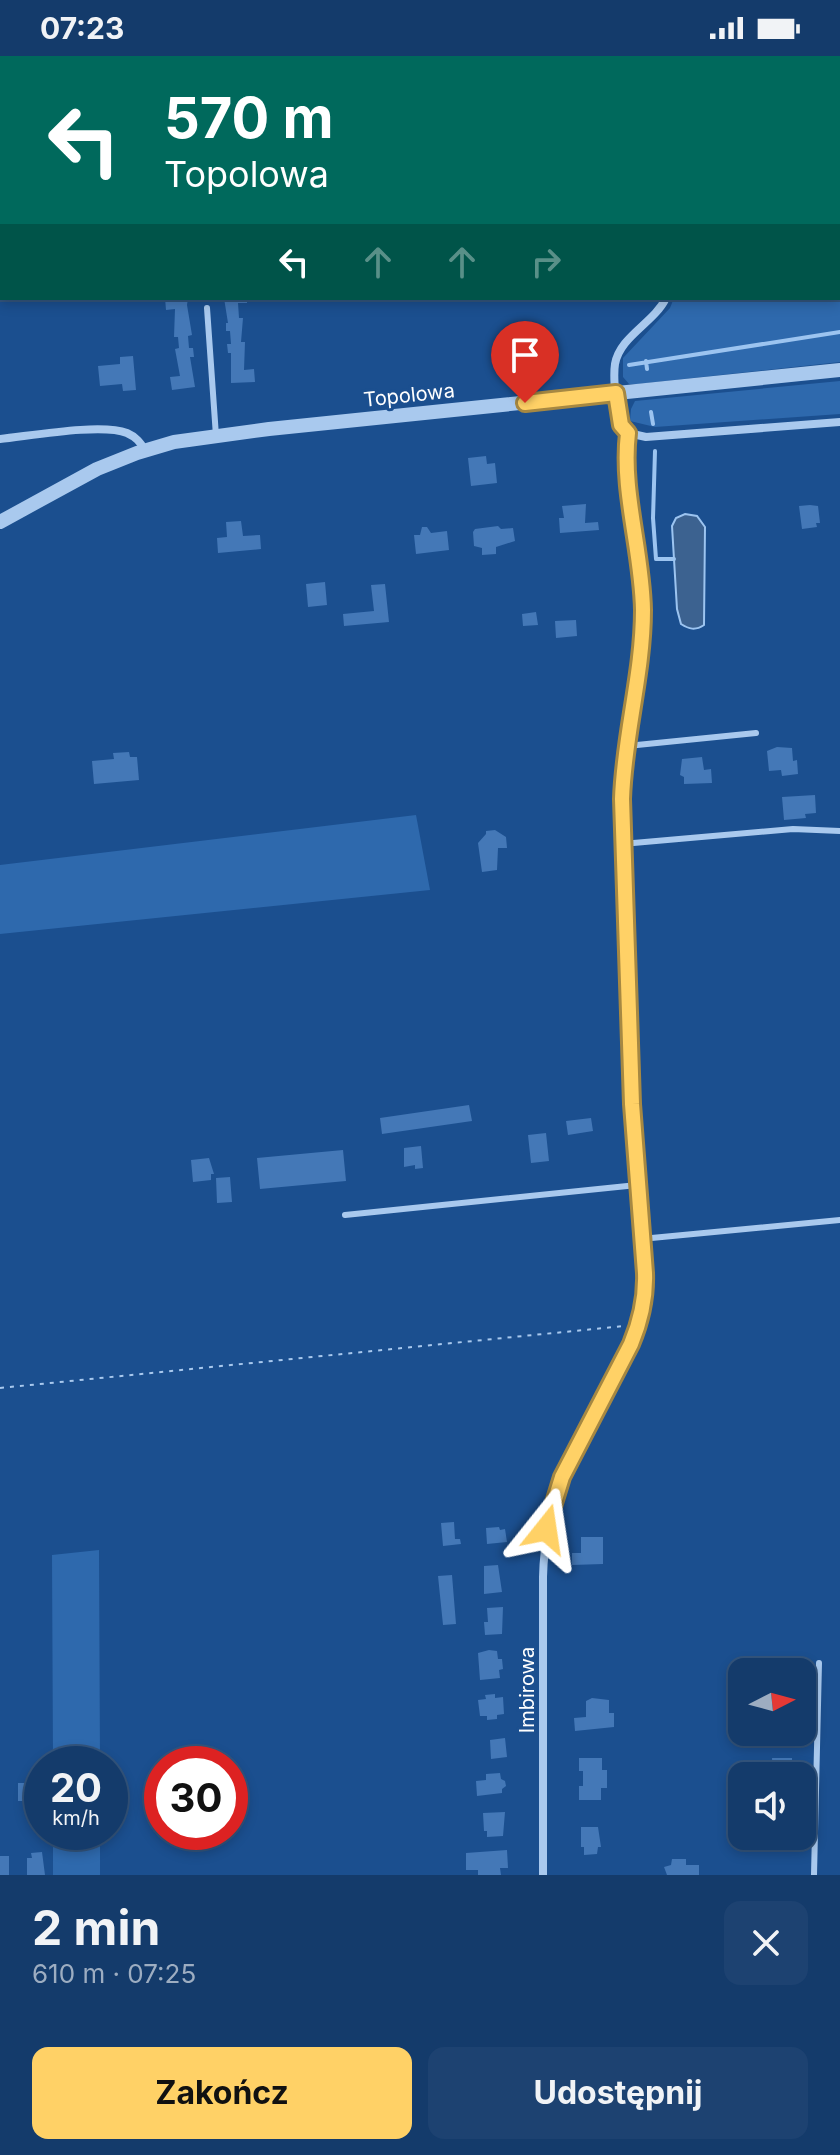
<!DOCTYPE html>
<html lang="pl">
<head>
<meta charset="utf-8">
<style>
  :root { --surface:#143b6b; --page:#1d4271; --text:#f1f3f6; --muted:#9dadc1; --line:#33557e; --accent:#ffd166 }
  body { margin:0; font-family:Inter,sans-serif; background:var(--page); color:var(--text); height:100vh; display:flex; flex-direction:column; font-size:30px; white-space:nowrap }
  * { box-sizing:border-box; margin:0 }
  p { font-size:26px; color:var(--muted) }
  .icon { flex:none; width:44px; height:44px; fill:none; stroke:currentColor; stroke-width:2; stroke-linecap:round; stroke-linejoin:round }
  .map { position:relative; height:1819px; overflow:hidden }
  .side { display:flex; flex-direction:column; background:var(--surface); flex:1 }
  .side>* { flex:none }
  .top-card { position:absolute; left:0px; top:0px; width:840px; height:244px; box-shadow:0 4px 12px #0003,0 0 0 2px var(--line); background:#00695c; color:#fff; overflow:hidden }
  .needle { width:52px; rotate:84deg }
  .fabs { position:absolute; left:728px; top:1602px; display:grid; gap:16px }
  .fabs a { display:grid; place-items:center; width:88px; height:88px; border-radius:16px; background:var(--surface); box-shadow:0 4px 12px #0003,0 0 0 2px var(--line); font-size:40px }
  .speed { position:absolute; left:24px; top:1690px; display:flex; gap:16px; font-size:40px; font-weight:700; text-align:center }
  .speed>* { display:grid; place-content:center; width:104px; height:104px; border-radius:50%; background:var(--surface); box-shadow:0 4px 12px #0003,0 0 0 2px var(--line); line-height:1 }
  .speed small { font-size:20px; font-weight:400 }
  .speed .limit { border:12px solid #d22; background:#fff; color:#111 }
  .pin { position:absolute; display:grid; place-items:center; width:68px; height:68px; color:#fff; margin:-82px -34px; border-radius:50% 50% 50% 0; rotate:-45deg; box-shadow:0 0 8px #0007 }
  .pin .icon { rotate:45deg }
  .me { position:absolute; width:88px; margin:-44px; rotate:15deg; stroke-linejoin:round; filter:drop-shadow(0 0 6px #0008) }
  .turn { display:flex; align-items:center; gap:28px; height:168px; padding:0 32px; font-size:36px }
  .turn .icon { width:104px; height:104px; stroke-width:2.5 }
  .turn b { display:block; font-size:56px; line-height:68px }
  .lanes { display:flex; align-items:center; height:76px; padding:0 32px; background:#0003; justify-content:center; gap:40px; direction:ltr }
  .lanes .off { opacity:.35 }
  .round { display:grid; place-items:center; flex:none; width:84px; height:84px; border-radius:16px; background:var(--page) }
  .overview { display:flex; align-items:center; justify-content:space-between; height:136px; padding:0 32px }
  h1 { font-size:48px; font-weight:700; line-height:60px }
  .primary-button { display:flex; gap:16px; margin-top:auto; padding:16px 32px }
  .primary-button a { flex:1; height:92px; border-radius:16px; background:var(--accent); color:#111; font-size:32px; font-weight:700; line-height:92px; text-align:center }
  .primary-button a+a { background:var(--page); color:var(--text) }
  .status { display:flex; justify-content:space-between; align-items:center; height:56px; padding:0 40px; background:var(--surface); direction:ltr }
  .status svg { height:22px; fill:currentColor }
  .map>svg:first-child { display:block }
  .green { fill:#2e69ad }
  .water { fill:#3c6290; stroke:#9cc4f0; stroke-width:2 }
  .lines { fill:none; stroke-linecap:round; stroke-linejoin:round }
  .stream { stroke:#9cc4f0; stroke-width:4 }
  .building { fill:#4478b7 }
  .path { stroke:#a9c9ee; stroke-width:2; stroke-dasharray:4 6; stroke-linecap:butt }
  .service { stroke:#a9c9ee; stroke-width:6 }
  .minor { stroke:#a9c9ee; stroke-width:8 }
  .tertiary { stroke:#a9c9ee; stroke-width:14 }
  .route-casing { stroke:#a68842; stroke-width:20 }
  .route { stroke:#ffd166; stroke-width:14 }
  .labels { text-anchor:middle; stroke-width:6; stroke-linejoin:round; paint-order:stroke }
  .street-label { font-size:20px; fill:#fff; stroke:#1b4f8f }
</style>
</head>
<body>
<div class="status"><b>07:23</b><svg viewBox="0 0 49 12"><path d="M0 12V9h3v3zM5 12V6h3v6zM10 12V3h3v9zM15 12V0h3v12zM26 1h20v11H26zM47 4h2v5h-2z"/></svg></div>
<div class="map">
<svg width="840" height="1819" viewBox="0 0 840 1819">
  <rect width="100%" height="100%" fill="#1b4f8f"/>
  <path class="green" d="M655,0H840V306L638,328H629L623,321V302L670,252L674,242L782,244L838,242V2Z
    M840,325V358L655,371L630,365L631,353L635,345Z
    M416,759L430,834L0,878V809Z
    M99,1494L100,1708H53L52,1499Z
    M53,1776H100V1819H53Z"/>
  <path class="water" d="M685,458L697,460L705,471L704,569C695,575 689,573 681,568L677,553L672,470L676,462Z"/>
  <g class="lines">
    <path class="stream" d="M646,305L647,313
      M629,309L840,276
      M651,356L653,368
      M655,395L653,462L656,503H674"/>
  </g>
  <path class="building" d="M165,242H188L187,249L192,279L188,280L189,292H193L194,301H190L195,331L172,334L170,321L180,320L175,293L179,292L178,281H174L175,253L166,254Z
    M224,242H247V247H238L239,262H243L241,286H245L244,314L254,313L255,326L231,327V297H228L227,288H231L230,275H226V267H228Z
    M133,300L136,334L123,335L122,328L100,330L98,310L120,308V301Z
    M486,400L487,408L495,407L497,427L471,430L468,402Z
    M586,448L585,467L598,466L599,474L560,477L559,462H564L562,450Z
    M810,449L818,450L820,467H816L817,471L802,473L799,450Z
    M241,465L243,480L260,479L261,493L218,497L217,482L227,481L226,466Z
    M498,470L501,473L513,472L515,485L496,491V498L482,499V492L474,490L473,476L475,473Z
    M422,471H427L431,477L447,475L449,494L416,498L414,479H420Z
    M325,526L327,549L308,551L306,528Z
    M385,528L389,566L344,570L343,558L374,555L371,529Z
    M536,556L538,569L523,570L522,558Z
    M576,564L577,580L556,582L555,565Z
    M777,691L792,692L793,705L797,704L798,718L782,720L781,714L769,715L767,695Z
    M129,696L130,701H137L139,724L94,728L92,705L114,703L113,697Z
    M702,701L704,714L711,713L712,727L684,728V721L680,719L682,703Z
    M815,739L816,757L805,758L806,762L784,764L782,741Z
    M495,774L506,781L507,792H498L497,814L482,816L478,787L486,778V775Z
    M469,1049L472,1065L382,1078L380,1062Z
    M591,1062L593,1075L568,1079L566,1065Z
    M546,1077L549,1105L531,1107L528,1079Z
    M421,1090L423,1112L415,1113V1109L404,1111V1092Z
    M343,1094L346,1125L260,1133L257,1102Z
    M209,1102L214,1118H211V1124L193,1126L191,1104Z
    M230,1121L232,1146L217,1147L216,1122Z
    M454,1466L455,1483H460L461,1488L443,1490L441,1467Z
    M499,1471L500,1474L505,1473L507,1486L487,1488L486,1472Z
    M581,1481H603V1508L572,1509V1497H581Z
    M498,1509L502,1536L484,1538V1510Z
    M452,1519L456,1568L443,1569L438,1520Z
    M503,1551L502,1578L485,1579L484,1566H488L487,1552Z
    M489,1594L497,1595L498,1603H502L503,1613L499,1614L500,1622L480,1624L478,1597Z
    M495,1638V1642L503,1641L504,1658L497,1659V1663L487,1664V1660H480L478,1644L486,1643L485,1639Z
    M592,1642L609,1644V1657H614V1671L575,1675L574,1662L586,1661V1645Z
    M505,1682L507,1701L491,1703L490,1684Z
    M579,1702H602V1714H607V1732H601V1744H579V1730H583V1715H579Z
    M772,1702H792V1720H773Z
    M500,1717L501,1723L505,1725L506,1730L502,1733V1737L477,1740L476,1725L486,1724V1718Z
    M18,1727H41V1745H18Z
    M505,1756L503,1780L487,1781V1775H484L483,1757Z
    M581,1771H598L601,1791H598L597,1798L584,1799V1791H581Z
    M507,1794L508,1812H500L501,1819H478V1814H466V1797Z
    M42,1796L45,1819H27V1802H32L31,1797Z
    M0,1800H9V1819H0Z
    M672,1803H686V1809H699V1819H667L664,1811L671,1809Z"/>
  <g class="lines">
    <path class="path" d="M0,1332L624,1270"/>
    <path class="service" d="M207,252L216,380
      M627,690L756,677
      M622,788L793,773L840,775
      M345,1159L637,1129
      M641,1183L840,1164
      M814,1819L819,1607"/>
    <path class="minor" d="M648,0V2
      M628,377L646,381L840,366
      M0,383C30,380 101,367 127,377C136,381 140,386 145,394
      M543,1819V1521C545,1428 591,1368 631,1288C641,1264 645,1243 645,1217L632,1048L622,743C624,677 645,614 643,549C641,503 631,460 627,415C626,404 630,389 628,379C627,377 622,371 621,369C616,357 613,321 615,308C620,280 654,267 666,242"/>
    <path class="tertiary" d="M0,466L97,413L137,397L174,386L269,373L840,314"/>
  </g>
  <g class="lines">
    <defs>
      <path id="route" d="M525,347L616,337L621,369L628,377C621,435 642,494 643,554C643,618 624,679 622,743L632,1048L645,1217C646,1243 641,1264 631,1288L562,1421L546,1473"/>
    </defs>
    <use href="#route" class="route-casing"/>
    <use href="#route" class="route"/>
  </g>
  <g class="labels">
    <g class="street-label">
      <text transform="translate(409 339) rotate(-6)" y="7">Topolowa</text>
      <text transform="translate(527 1634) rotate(-90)" y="7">Imbirowa</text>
    </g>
  </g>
</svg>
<div class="fabs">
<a><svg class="needle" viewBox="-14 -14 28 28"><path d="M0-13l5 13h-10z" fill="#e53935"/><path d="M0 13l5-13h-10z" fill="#9dadc1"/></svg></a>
<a><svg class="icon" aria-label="sound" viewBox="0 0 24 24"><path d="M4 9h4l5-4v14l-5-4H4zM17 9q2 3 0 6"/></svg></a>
</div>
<div class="speed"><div>20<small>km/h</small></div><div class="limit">30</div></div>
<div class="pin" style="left:525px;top:347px;background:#d93025"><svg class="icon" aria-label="arrive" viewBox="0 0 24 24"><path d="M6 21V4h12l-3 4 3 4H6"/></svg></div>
<svg class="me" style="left:546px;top:1473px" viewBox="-20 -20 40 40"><path d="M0-17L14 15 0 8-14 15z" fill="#ffd166" stroke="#fff" stroke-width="4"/></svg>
<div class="top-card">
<div class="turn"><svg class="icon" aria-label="left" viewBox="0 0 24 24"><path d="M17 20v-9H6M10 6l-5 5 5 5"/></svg><div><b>570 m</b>Topolowa</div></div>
<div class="lanes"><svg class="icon" aria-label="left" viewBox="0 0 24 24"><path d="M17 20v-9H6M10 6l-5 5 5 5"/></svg><svg class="icon off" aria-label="ahead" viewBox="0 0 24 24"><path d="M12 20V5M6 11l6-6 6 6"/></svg><svg class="icon off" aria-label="ahead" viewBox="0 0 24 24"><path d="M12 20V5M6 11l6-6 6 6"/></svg><svg class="icon off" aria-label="right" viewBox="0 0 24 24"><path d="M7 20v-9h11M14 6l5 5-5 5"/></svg></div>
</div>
</div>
<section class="side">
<div class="overview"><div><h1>2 min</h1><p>610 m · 07:25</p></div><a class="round"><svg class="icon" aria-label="close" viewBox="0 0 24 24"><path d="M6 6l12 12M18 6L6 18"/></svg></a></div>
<div class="primary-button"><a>Zakończ</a><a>Udostępnij</a></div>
</section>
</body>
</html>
